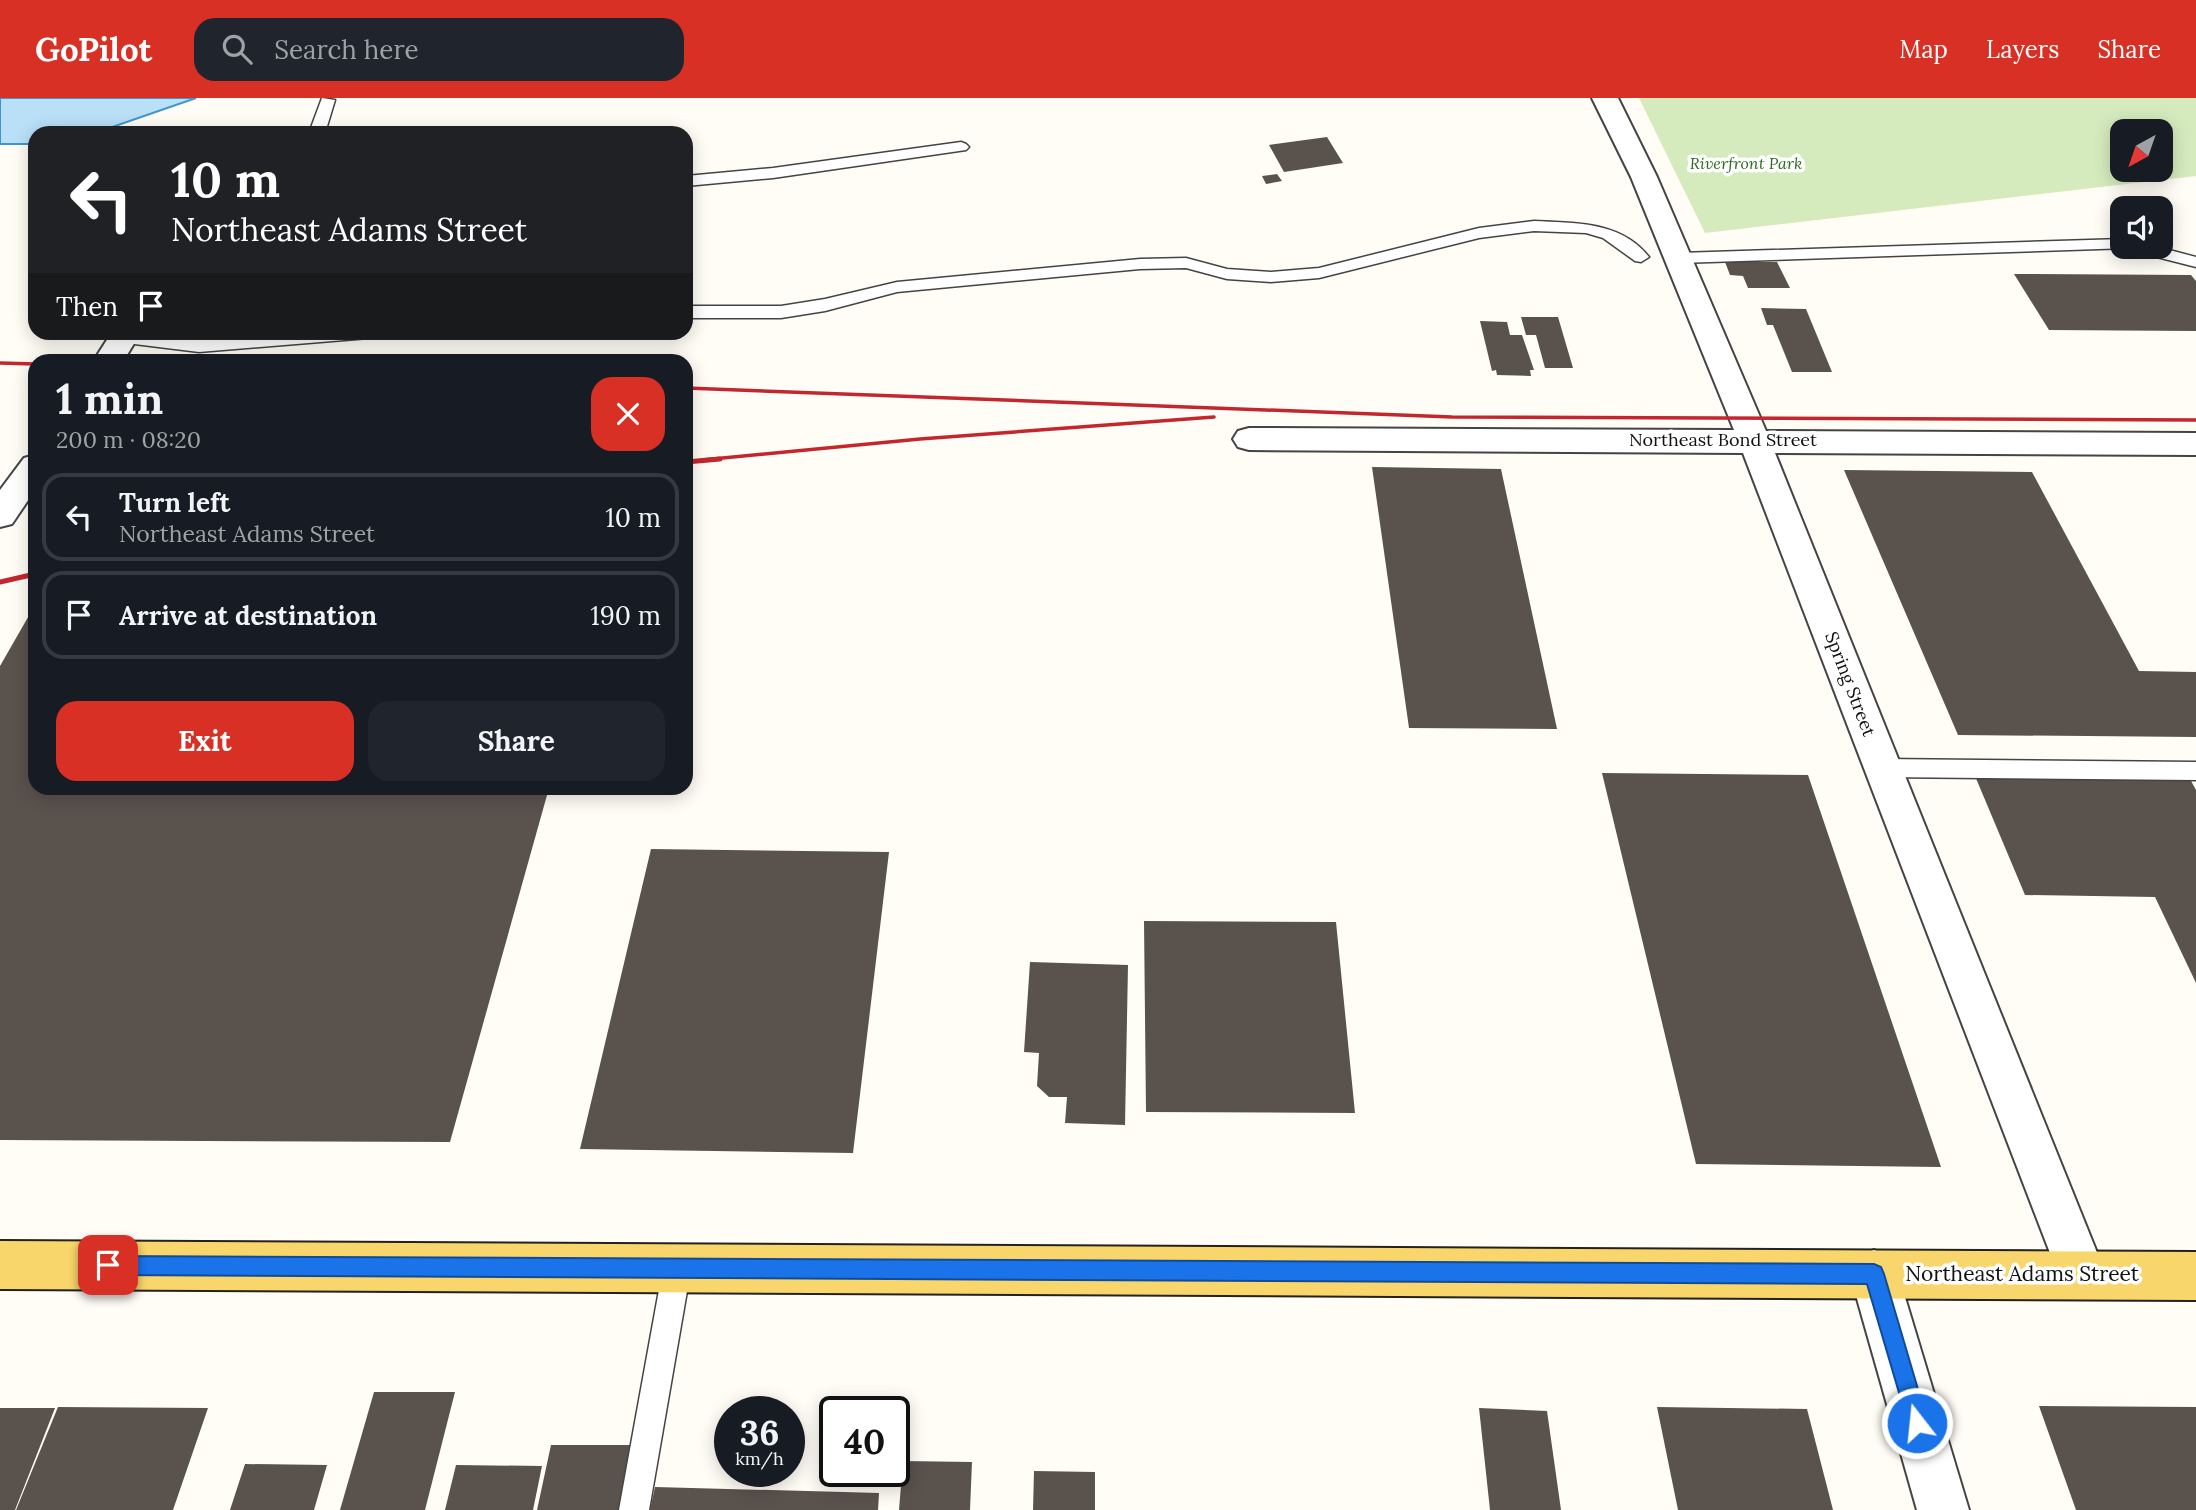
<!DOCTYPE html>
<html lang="en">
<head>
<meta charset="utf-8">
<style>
  :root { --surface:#171b24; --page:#20242c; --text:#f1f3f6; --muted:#9ea1a6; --line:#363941; --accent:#d93025 }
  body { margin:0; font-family:Lora,serif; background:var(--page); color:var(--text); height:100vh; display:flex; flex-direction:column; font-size:26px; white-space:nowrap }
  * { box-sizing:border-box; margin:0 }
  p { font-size:23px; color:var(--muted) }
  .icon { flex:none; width:38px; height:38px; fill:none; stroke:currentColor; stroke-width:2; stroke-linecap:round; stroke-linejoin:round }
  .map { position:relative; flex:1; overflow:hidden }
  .drawer { position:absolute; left:28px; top:256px; width:665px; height:441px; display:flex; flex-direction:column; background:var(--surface); border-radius:21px; box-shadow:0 4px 18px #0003 }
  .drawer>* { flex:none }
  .hud { position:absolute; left:28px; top:28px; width:665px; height:214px; border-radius:21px; box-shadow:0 4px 18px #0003; background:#202124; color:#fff; overflow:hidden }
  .needle { width:46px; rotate:220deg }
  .controls { position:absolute; left:2110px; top:21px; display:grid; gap:14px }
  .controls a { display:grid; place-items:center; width:63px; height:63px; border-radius:14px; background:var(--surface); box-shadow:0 4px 18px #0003; font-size:35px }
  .speed { position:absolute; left:714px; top:1298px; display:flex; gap:14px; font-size:35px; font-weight:700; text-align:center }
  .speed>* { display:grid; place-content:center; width:91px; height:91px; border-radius:50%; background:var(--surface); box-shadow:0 4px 18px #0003; line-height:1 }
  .speed small { font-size:18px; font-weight:400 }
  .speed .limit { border:4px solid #111; border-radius:10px; background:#fff; color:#111 }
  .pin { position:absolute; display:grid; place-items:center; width:60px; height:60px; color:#fff; margin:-30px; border-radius:14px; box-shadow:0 4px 10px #0006 }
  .me { position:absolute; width:77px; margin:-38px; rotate:344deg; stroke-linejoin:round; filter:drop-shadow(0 0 5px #0008) }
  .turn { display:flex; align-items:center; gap:24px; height:147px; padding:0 28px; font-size:32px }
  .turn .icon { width:91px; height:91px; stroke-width:2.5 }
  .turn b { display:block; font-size:49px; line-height:60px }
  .then { display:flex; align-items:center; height:66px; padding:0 28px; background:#0003; gap:14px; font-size:26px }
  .round { display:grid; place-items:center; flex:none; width:74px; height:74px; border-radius:21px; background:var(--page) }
  .overview { display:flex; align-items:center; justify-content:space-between; height:119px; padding:0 28px }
  h1 { font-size:42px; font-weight:800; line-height:52px }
  .button { display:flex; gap:14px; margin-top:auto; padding:14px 28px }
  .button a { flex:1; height:80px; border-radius:21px; background:var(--accent); color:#fff; font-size:28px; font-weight:800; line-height:80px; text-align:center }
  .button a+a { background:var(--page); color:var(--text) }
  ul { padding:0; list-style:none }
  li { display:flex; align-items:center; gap:21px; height:88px; margin:0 14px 10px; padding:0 14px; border:4px solid var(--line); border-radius:21px }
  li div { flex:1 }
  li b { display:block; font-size:26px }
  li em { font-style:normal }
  header { display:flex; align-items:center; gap:42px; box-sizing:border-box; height:98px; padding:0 35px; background:var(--accent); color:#fff }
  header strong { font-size:33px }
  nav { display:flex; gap:38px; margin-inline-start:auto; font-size:24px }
  .search { width:490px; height:63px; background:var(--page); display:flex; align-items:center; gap:18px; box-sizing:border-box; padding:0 24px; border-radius:21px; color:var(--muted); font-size:26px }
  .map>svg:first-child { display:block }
  .green { fill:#d5ebbd; fill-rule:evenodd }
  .water { fill:#b9e0f7; stroke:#3f96cf; stroke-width:2 }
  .building { fill:#5a524d }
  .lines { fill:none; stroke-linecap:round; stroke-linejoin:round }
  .service-casing { stroke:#444; stroke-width:3 }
  .minor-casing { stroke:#444; stroke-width:4 }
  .tertiary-casing { stroke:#444; stroke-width:4 }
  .primary-casing { stroke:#222; stroke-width:4 }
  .service { fill:#fff; fill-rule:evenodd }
  .minor { fill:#fff; fill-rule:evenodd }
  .tertiary { fill:#fff; fill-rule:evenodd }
  .primary { fill:#f9d66b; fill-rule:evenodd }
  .rail-far1 { stroke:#c4262e; stroke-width:3.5 }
  .rail { stroke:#c4262e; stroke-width:5 }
  .route { fill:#1a73e8; stroke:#114b97; stroke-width:2 }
  .labels { text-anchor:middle; stroke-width:7; stroke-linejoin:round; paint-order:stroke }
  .far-park-label { font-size:16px; font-style:italic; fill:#2f6b1f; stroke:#fff }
  .street-label { font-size:18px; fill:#111; stroke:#fff }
  .near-street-label { font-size:21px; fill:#111; stroke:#fff }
</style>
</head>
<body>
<header>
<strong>GoPilot</strong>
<div class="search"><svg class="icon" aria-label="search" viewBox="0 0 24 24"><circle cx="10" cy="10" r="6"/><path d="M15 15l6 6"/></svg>Search here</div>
<nav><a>Map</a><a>Layers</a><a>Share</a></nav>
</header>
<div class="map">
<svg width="2196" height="1412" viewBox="0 0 2196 1412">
  <rect width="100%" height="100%" fill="#fffdf5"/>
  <path class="green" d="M1639,0H2196V78L1705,135ZM2123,33H2161V72H2123Z"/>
  <path class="water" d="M0,0H196L95,35H35V46H0Z"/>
  <path class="building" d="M1327,39L1343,65L1284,74L1269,47Z
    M1277,76L1282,83L1266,86L1262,78Z
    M1725,164H1777L1790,190H1748L1743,178L1730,177Z
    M2014,176L2191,177L2196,183V233L2049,232Z
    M1761,210L1806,211L1832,274H1792L1773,227H1767Z
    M1521,219H1558L1573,270H1545L1536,237H1526Z
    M1480,223L1507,224L1510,237H1522L1534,272H1530L1531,278L1497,277L1496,272L1492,273Z
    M1372,369L1501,371L1557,631L1409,630Z
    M1844,372L2032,374L2139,573L2196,574V639L1958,637Z
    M31,514H35V690H549L450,1044L0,1042V568Z
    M1602,675L1808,677L1941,1069L1696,1066Z
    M1975,678L2190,681L2196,692V885L2155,799L2025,797Z
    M651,751L889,754L853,1055L580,1051Z
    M1144,823L1336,824L1355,1015L1146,1014Z
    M1030,864L1128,867L1125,1027L1065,1025L1067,999H1049L1037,988L1039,955L1024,954Z
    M374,1294H455L425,1412H340Z
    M2039,1308L2196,1309V1412H2076Z
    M58,1309L208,1310L173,1412H16Z
    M1657,1309L1807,1311L1833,1412H1678Z
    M0,1310H55L15,1412H0Z
    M1479,1310L1547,1313L1561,1412H1490Z
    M551,1347H630L618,1412H537Z
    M903,1363L972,1364L970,1412H899Z
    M245,1366L327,1367L314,1412H230Z
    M456,1367L542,1368L533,1412H445Z
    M1034,1373L1095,1374V1412H1033Z
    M655,1389L879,1395L878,1412H650Z"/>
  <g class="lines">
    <defs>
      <path id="service" d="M322,0L335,2L325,35H309Z
        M961,44L966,46L969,49L966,52L773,80L686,88V78L773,70Z
        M1534,123C1575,125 1621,123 1649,159L1641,164L1635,163L1603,140L1586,135L1534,133L1479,140L1319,180L1271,184L1227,181L1186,170L1140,171L897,194L825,213L781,220H686V208H781L825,201L897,184L1140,161L1186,160L1227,171L1271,174L1319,170L1479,130Z
        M2123,141V149L2129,150L1679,165L1671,160L1679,155Z
        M2131,149H2158L2196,159V169L2133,153Z
        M123,234L199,242L293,234H377L369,240L199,254L118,244L115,240Z
        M1882,661L2196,664V682L1882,679L1874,677L1871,670L1874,663Z
        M677,1156L687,1160L691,1170L649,1412H619L663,1170L667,1160Z"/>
      <path id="minor" d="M1592,0H1618L1657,79L1766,333L2196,335V357L1775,355L2106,1177L2099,1194L2082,1201L2065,1194L1743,355L1249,352L1238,349L1233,341L1238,333L1249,330L1734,332L1631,79Z
        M112,234H141L124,262H94Z
        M35,357V392L12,426L0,429V392L24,360Z"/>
      <path id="tertiary" d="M1874,1152L1891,1159L1898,1176L1969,1412H1917L1850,1176L1857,1159Z"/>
      <path id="primary" d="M0,1143L2196,1154V1202L0,1191Z"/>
    </defs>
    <use href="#service" class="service-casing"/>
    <use href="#minor" class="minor-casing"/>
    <use href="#tertiary" class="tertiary-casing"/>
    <use href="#primary" class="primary-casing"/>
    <use href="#service" class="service"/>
    <use href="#minor" class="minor"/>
    <use href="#tertiary" class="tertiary"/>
    <use href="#primary" class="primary"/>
    <path class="rail-far1" d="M0,265L35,266
      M686,290L1452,319L2196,322
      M702,362L920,341L1214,319"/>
    <path class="rail" d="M686,364L720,361
      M0,484L35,476"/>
  </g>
  <path class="route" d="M108,1158L1874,1166L1881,1169L1884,1176L1928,1325L1924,1332L1917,1335L1910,1332L1867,1186L108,1177L101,1174L99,1167L101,1161Z"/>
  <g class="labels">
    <g class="far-park-label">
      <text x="1746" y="71">Riverfront Park</text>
    </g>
    <g class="street-label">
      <text x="1723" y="348">Northeast Bond Street</text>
      <text transform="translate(1850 586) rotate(69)" y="6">Spring Street</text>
    </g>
    <g class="near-street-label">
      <text x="2022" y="1183">Northeast Adams Street</text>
    </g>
  </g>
</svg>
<div class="controls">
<a><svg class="needle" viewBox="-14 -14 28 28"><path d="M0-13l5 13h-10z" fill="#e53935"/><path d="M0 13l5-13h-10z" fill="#9ea1a6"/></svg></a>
<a><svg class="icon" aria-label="sound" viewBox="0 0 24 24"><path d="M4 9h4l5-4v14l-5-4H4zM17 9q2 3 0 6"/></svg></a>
</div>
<div class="speed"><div>36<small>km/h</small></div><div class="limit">40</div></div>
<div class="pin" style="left:108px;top:1167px;background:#d93025"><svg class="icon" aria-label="arrive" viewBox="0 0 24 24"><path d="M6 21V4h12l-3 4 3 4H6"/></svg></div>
<svg class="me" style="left:1917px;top:1325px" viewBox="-20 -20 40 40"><circle r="17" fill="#1a73e8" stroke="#fff" stroke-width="3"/><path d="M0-11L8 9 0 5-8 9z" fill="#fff"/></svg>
<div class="hud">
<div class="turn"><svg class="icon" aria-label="left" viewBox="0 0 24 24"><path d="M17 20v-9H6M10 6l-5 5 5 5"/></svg><div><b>10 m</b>Northeast Adams Street</div></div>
<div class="then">Then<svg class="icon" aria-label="arrive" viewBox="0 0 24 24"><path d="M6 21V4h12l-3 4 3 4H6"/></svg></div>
</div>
<section class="drawer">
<div class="overview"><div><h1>1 min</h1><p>200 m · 08:20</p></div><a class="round" style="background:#d93025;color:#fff"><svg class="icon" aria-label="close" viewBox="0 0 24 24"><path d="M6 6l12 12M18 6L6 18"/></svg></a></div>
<ul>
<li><svg class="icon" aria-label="left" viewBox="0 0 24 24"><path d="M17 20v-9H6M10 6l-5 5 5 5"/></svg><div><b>Turn left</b><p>Northeast Adams Street</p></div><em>10 m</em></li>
<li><svg class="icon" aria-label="arrive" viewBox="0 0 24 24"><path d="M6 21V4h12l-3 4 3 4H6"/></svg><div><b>Arrive at destination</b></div><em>190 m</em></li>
</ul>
<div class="button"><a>Exit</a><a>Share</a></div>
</section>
</div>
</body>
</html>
